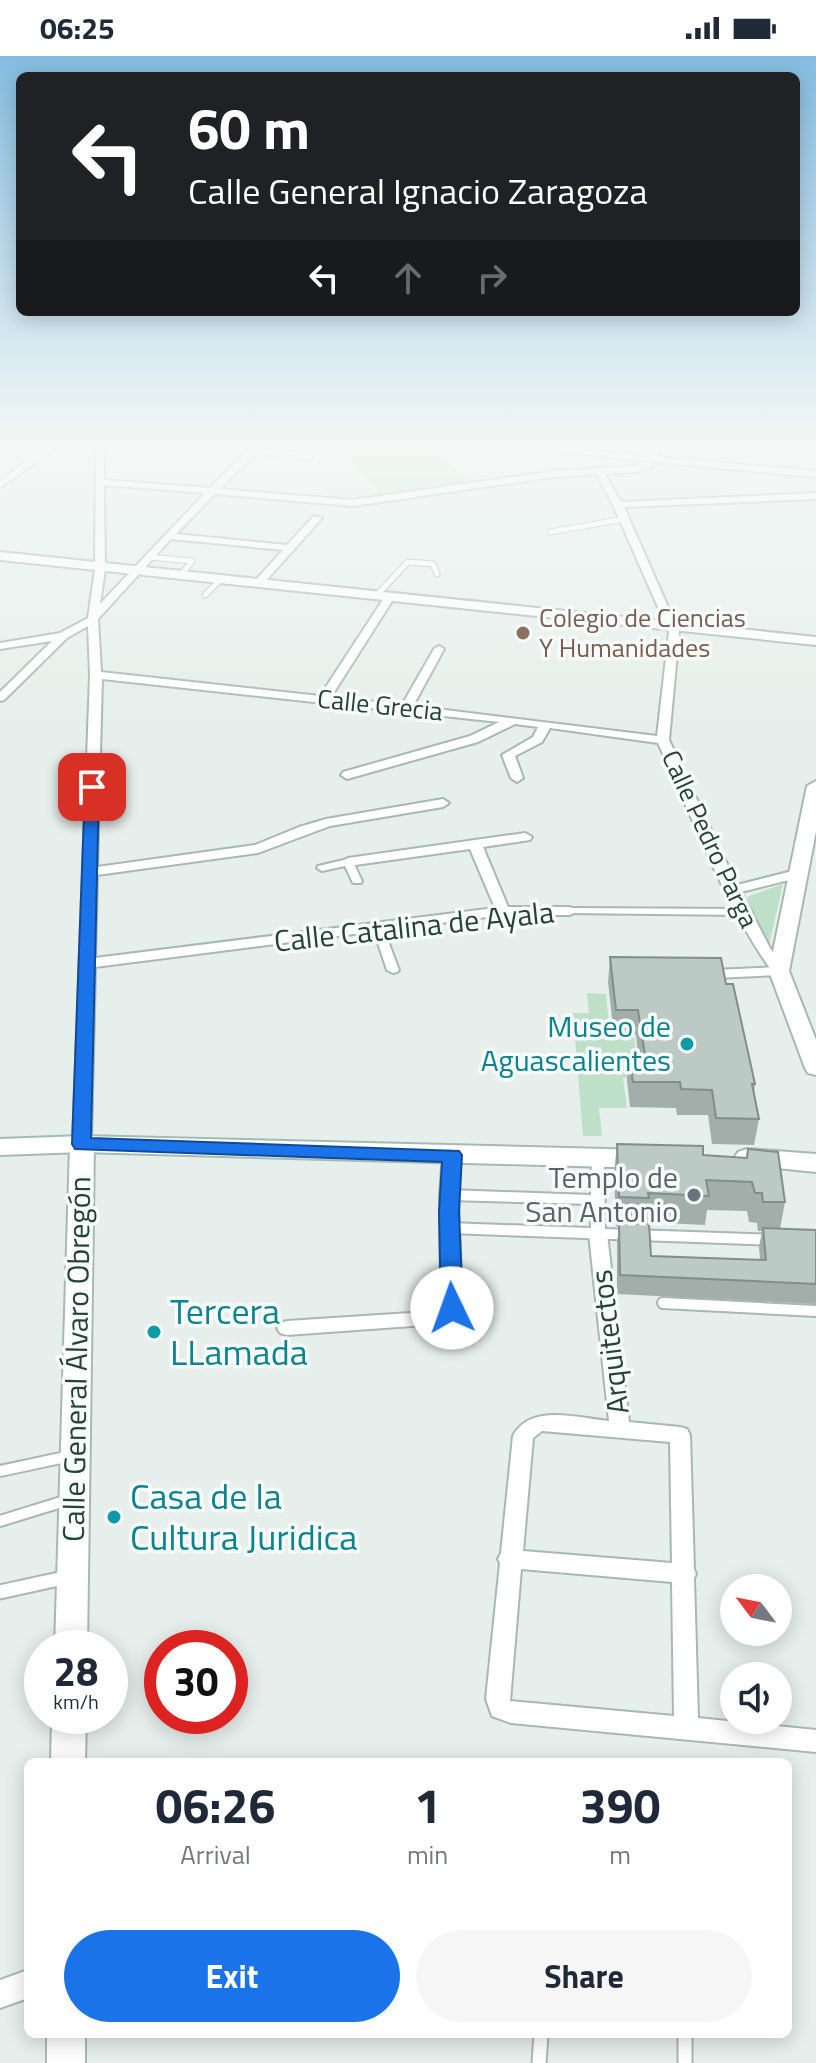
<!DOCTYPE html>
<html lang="en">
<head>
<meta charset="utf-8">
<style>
  :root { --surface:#fff; --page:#f6f6f7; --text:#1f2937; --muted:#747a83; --accent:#1a73e8 }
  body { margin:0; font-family:"Titillium Web",sans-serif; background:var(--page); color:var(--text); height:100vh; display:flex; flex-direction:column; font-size:30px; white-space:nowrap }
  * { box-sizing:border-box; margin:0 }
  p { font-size:26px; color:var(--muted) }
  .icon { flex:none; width:44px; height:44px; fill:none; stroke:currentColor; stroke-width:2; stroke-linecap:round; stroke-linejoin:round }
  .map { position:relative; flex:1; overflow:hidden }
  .panel { position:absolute; left:24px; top:1702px; width:768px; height:280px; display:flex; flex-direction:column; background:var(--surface); border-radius:12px; box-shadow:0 4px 20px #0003 }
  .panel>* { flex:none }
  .top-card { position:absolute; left:16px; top:16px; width:784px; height:244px; border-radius:12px; box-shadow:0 4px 20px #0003; background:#202124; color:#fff; overflow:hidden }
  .needle { width:52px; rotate:302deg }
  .buttons { position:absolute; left:720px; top:1518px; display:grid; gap:16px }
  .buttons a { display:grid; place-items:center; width:72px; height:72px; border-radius:50%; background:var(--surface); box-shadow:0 4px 20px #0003; font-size:40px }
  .speed { position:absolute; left:24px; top:1574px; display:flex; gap:16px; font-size:40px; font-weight:700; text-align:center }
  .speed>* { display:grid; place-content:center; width:104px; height:104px; border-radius:50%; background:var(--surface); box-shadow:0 4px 20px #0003; line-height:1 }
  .speed small { font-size:20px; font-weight:400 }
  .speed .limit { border:12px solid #d22; background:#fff; color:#111 }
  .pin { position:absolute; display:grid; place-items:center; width:68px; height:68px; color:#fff; margin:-34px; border-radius:16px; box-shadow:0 4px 12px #0006 }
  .me { position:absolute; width:88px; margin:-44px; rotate:357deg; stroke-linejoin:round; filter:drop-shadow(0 0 6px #0008) }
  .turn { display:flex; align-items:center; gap:28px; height:168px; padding:0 40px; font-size:36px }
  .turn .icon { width:104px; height:104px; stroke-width:2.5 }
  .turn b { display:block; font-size:56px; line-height:68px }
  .lanes { display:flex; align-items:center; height:76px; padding:0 40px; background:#0003; justify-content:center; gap:40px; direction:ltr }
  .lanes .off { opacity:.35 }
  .eta { display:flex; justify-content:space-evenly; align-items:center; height:136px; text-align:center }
  .eta b { font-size:48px; font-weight:700; line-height:56px }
  .primary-button { display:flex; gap:16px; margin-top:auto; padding:16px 40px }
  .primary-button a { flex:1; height:92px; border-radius:48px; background:var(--accent); color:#fff; font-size:32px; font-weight:700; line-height:92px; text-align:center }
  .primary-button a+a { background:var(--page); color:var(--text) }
  .status { display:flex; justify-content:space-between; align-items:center; height:56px; padding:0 40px; background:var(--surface); direction:ltr }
  .status svg { height:22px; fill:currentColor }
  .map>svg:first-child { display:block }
  .green { fill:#bfe0c8 }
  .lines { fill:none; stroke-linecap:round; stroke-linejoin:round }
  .service-far3-casing { stroke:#a8b8b2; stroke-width:7 }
  .service-far2-casing { stroke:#a8b8b2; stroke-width:12 }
  .service-far1-casing { stroke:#a8b8b2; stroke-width:14 }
  .service-casing { stroke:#a8b8b2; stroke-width:17 }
  .pedestrian-casing { stroke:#a8b8b2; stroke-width:4 }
  .minor-casing { stroke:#a8b8b2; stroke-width:4 }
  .tertiary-casing { stroke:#a8b8b2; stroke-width:4 }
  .secondary-casing { stroke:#a4bbb3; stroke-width:4 }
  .service-far3 { stroke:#fff; stroke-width:5 }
  .service-far2 { stroke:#fff; stroke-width:8 }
  .service-far1 { stroke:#fff; stroke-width:10 }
  .service { stroke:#fff; stroke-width:13 }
  .pedestrian { fill:#fff; fill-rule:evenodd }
  .minor { fill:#fff; fill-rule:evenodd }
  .tertiary { fill:#fff; fill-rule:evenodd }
  .secondary { fill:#fff; fill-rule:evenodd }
  .wall { fill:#a1aea9; fill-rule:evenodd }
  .building { fill:#bbcac4; stroke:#838d89; stroke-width:2 }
  .route { fill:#1a73e8; stroke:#114b97; stroke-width:2 }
  .education-dot { fill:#8d6e63; stroke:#f7fbf9; stroke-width:3 }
  .culture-dot { fill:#0f9aa8; stroke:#f7fbf9; stroke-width:3 }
  .worship-dot { fill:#6b7280; stroke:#f7fbf9; stroke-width:3 }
  .labels { text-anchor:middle; stroke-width:7; stroke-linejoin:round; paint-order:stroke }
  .far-education-label { font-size:26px; fill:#785e54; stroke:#f7fbf9; text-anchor:start }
  .far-street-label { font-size:26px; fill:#24423a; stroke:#f7fbf9 }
  .street-label { font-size:30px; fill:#24423a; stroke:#f7fbf9 }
  .culture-label { font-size:30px; fill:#0d838f; stroke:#f7fbf9; text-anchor:end }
  .worship-label { font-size:30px; fill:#5b616d; stroke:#f7fbf9; text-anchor:end }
  .near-culture-label { font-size:36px; fill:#0d838f; stroke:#f7fbf9; text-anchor:start }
</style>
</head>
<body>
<div class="status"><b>06:25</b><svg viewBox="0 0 49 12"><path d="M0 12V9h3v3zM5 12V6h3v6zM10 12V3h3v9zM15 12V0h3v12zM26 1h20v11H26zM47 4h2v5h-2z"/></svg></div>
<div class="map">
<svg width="816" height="2007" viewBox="0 0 816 2007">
  <rect width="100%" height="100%" fill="#e6efeb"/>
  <path class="green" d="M358,391H434L468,425L380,439L349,402Z
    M783,828L768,894L747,841Z
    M587,937L606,938L610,980H634L639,1022H623L627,1052H599L602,1080H583L573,957H589Z"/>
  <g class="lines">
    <defs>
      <path id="service-far3" d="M550,476L624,463
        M148,501L192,505L181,519
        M205,539L221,523
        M376,540L408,506L433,508L437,518"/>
      <path id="service-far2" d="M714,918L779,915"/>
      <path id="service-far1" d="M663,1247L816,1255
        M0,1415L70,1400
        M0,1465L68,1444"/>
      <path id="service" d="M0,1536L68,1521
        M685,1978V2007
        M539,2007L541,1978"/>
      <path id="pedestrian" d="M348,803L353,806L362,825L361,827H353L345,810L322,815L317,812L318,810Z
        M570,852L743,853L748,856L743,859L566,857L565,855L566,853Z
        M378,869L383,872L399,914L397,916L393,917L387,914L373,872Z
        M598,1099L604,1103L605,1173L777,1179L782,1181L784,1184L782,1187L777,1189L449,1177L444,1175L442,1172L444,1169L449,1167L591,1172V1148L449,1144L444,1142L442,1139L444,1136L449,1134L591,1139L592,1103Z"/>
      <path id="minor" d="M47,391H57L0,432V425Z
        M96,391H104V424L210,432L251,391L309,398L312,399V403L254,398L220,433L353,444L554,415L636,410L646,405L517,391H553L649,400L654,391H662L657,401L816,415V421L654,406L651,411L637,416L605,418L621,446L816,437V443L624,451L679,576L669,684L737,829L800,813L807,817L805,820L741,836L770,892L786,915L784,918H774C724,849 694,764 658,687L550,672L542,686L515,700L523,722L517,726L511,722L502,699L533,681L538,671L515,668L478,686L347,723L341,719L343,716L470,680L499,666L102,623L97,811L255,789L299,771L326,763L443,743L449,747L443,751L330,770L258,797L97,819L95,902L495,852L470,793L348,810L341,806L348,802L525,777L532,781L530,784L483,791L508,851H570L577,855L570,859H503L95,911L91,1088L82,1094L76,1092L73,1088L90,619L88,570L67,582L4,644L0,645V636L52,585L0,593V587L60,577L88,562L95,514ZM597,418L613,449L669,576L657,680L413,650L444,593L439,590L434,593L402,649L331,641L394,542L389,539L384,542L320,640L101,616L98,563L171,483L283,494L254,526L259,529L263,528L322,462L314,460L287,489L176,478L215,438L353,450L554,421ZM104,429L205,437L100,548L105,514Z
        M452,1093L461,1099L458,1139L462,1252L454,1267L287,1279L280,1277L277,1272L280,1267L287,1265L441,1255L440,1139L443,1099Z
        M598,1172L604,1174L607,1178L629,1366L680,1371L687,1373L690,1379L694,1513L696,1518L694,1522L698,1662L816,1674V1696L511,1667L492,1660L486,1643L500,1507L498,1503L501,1497L513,1380C530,1347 578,1362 609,1365L589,1178L592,1174ZM542,1375L670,1386L672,1507L523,1495L533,1382ZM521,1513L672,1526L674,1660L510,1645Z
        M28,1914V1942L0,1952V1924Z"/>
      <path id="tertiary" d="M0,496L816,581V589L0,504Z
        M816,725V775L789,915L816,984V1019L808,1017L805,1012L769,915L807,730Z
        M82,1080L90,1083L94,1088L87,1592H55L70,1088L74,1083Z
        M52,1660H86L85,1706H51Z
        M47,1978H85V2007H47Z"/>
      <path id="secondary" d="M82,1080L646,1094L655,1097L659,1103L655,1109L646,1112L82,1096L0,1099V1083Z
        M747,1093L816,1098V1116L738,1108L734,1102L738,1096Z"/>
    </defs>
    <use href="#service-far3" class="service-far3-casing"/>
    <use href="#service-far2" class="service-far2-casing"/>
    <use href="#service-far1" class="service-far1-casing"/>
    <use href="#service" class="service-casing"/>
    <use href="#pedestrian" class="pedestrian-casing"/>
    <use href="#minor" class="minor-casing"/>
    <use href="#tertiary" class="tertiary-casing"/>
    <use href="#secondary" class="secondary-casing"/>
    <use href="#service-far3" class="service-far3"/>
    <use href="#service-far2" class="service-far2"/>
    <use href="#service-far1" class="service-far1"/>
    <use href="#service" class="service"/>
    <use href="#pedestrian" class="pedestrian"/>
    <use href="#minor" class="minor"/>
    <use href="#tertiary" class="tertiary"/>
    <use href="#secondary" class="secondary"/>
  </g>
  <path class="wall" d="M610,901L726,928L755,1028L754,1037L759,1063L754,1089L712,1088L708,1059H677L676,1052L630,1051L627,1024L629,998L638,999L636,979H614L608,926Z
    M617,1088L703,1099L746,1102L748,1093L785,1146L780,1173L816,1174V1248L617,1238V1186L619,1170H616L614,1117ZM707,1154L747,1155L749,1166L757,1167L758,1175H762L759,1191L760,1204L651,1200L646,1166L705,1169Z"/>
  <path class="building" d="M610,901L721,902L726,928H733L755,1028H752L759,1063L716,1062L712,1034L681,1033L680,1026H633L629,998L645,999L638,954H616Z
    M617,1088L703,1090V1099L747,1102L748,1093L778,1096L785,1146H763L762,1137H755L752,1126L706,1124L709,1140L648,1137L649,1142L619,1141Z
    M619,1167L649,1168L651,1200L766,1204L763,1172L816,1174V1228L620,1219Z"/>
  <linearGradient id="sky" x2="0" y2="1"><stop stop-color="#84bce0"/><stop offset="0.58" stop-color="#f4f8f6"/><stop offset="1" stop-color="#f4f8f6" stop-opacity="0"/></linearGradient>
  <rect width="816" height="672" fill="url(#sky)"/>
  <path class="route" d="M92,727L99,731L91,1082L459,1095L462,1099L459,1156L463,1252L460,1258H444L441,1252L439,1156L442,1106L75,1093L72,1088L85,731Z"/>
  <circle class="education-dot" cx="523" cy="577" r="8"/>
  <g class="culture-dot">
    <circle cx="687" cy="988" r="8"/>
    <circle cx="154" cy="1276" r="8"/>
    <circle cx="114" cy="1461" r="8"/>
  </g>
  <circle class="worship-dot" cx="694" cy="1139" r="8"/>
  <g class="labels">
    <g class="far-education-label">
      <text x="539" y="571">Colegio de Ciencias<tspan x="539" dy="30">Y Humanidades</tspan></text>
    </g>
    <g class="far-street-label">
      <text transform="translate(380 649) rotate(6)" y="9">Calle Grecia</text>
      <text transform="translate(710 783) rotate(65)" y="9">Calle Pedro Parga</text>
    </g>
    <g class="street-label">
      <text transform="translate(414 871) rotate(-6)" y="10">Calle Catalina de Ayala</text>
      <text transform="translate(610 1286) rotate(-97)" y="10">Arquitectos</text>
      <text transform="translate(77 1303) rotate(-89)" y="10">Calle General Álvaro Obregón</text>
    </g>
    <g class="culture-label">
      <text x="671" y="981">Museo de<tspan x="671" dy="34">Aguascalientes</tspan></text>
    </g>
    <g class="worship-label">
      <text x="678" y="1132">Templo de<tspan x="678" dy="34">San Antonio</tspan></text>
    </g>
    <g class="near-culture-label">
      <text x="170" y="1268">Tercera<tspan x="170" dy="41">LLamada</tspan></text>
      <text x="130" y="1453">Casa de la<tspan x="130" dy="41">Cultura Juridica</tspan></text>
    </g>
  </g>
</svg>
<div class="buttons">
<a><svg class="needle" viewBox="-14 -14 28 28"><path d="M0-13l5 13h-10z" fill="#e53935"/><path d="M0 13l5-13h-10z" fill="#747a83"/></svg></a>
<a><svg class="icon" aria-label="sound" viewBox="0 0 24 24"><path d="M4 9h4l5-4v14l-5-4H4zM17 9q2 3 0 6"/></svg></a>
</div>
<div class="speed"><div>28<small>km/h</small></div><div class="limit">30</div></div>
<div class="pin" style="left:92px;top:731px;background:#d93025"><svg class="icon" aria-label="arrive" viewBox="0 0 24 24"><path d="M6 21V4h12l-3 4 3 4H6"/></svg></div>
<svg class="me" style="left:452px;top:1252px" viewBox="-20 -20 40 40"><circle r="19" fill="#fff"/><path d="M0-13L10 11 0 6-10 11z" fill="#1a73e8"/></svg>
<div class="top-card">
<div class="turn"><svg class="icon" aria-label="left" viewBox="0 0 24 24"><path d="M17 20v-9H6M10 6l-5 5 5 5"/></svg><div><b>60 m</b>Calle General Ignacio Zaragoza</div></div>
<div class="lanes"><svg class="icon" aria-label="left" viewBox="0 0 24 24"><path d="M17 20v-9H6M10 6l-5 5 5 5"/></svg><svg class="icon off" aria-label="ahead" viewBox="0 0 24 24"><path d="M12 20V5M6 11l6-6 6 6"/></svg><svg class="icon off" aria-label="right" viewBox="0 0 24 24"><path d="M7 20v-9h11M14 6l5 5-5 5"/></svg></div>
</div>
<section class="panel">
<div class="eta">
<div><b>06:26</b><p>Arrival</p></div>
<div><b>1</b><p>min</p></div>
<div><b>390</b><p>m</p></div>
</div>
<div class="primary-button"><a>Exit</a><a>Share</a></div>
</section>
</div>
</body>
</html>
